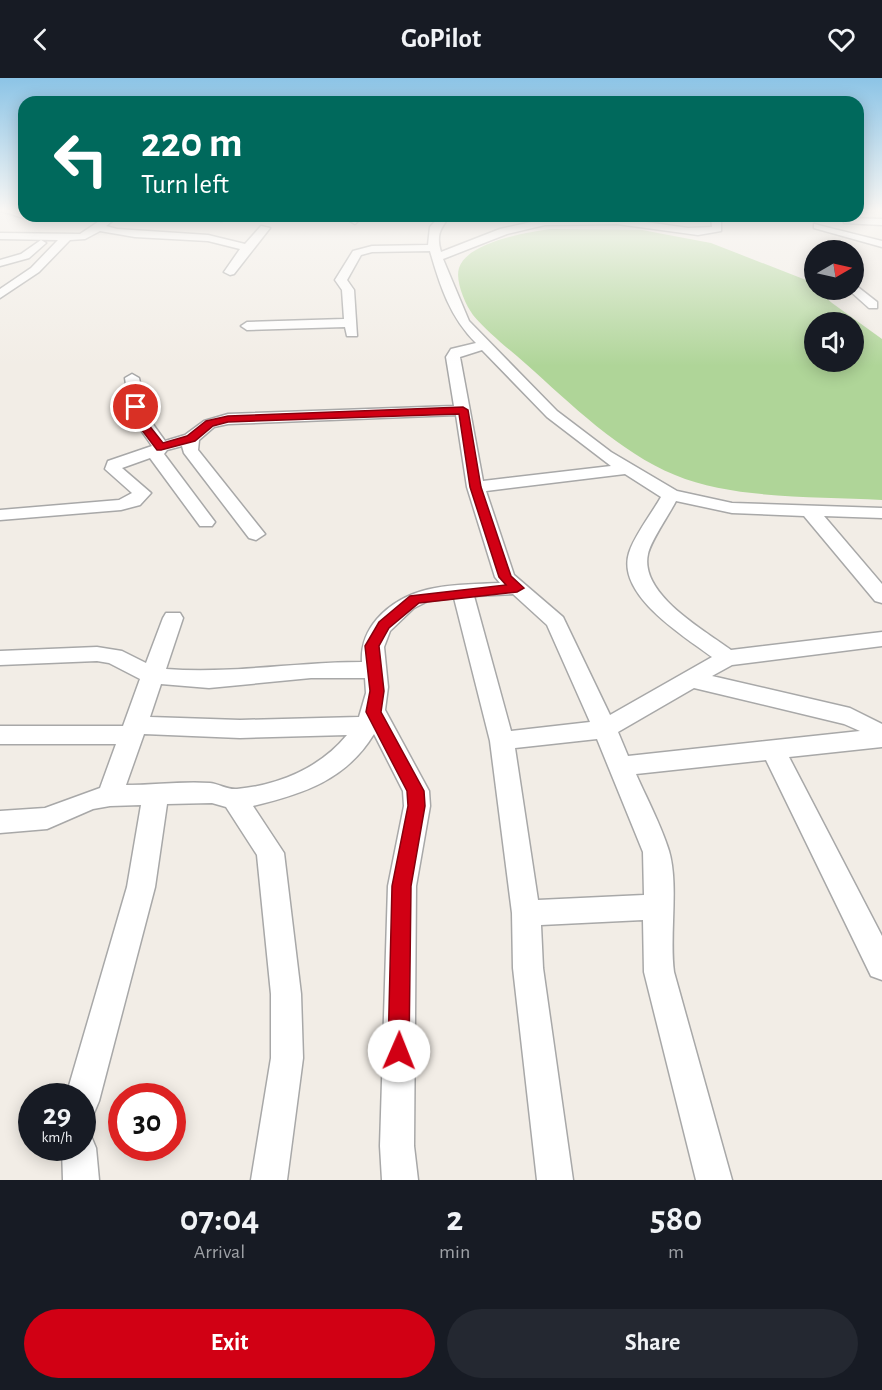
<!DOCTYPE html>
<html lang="en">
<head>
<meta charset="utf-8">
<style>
  :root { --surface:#171b24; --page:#242831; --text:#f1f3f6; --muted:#9ea1a6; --accent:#d10014 }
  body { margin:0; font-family:"Alegreya Sans",sans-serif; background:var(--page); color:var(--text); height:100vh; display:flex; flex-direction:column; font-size:22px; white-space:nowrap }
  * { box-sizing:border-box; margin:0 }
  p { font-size:20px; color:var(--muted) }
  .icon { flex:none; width:33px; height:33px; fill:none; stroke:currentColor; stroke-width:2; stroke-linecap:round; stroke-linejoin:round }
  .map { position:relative; height:1102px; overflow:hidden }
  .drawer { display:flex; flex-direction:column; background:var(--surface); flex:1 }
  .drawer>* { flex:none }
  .top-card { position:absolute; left:18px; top:18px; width:846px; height:126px; border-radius:18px; box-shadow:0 3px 15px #0003; background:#00695c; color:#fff; overflow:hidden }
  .needle { width:39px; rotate:81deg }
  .buttons { position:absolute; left:804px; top:162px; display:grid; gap:12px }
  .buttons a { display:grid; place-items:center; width:60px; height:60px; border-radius:50%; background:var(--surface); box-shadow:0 3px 15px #0003; font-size:30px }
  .speed { position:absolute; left:18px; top:1005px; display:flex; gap:12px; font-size:30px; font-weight:700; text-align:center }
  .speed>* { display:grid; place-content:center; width:78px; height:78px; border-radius:50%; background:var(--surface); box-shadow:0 3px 15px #0003; line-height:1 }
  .speed small { font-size:15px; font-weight:400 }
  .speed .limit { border:9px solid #d22; background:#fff; color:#111 }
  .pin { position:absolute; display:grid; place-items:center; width:51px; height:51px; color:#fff; margin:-26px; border:3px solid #fff; border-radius:50%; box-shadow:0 2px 6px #0007 }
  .me { position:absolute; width:66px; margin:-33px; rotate:1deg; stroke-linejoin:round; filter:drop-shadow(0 0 4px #0008) }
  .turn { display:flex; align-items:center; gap:21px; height:126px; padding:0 24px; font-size:27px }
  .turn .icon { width:78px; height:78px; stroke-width:2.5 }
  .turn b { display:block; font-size:42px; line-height:51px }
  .eta { display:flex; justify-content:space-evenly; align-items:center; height:102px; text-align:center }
  .eta b { font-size:36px; font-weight:700; line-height:42px }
  .primary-button { display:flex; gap:12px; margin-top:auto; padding:12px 24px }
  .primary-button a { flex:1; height:69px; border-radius:36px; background:var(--accent); color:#fff; font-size:24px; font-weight:700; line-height:69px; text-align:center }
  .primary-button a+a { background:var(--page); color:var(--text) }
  header { display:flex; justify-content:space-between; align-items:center; height:78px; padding:0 24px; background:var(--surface); font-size:27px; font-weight:700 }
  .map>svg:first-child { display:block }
  .forest { fill:#afd598; fill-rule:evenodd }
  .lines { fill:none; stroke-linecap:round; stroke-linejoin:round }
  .minor-casing { stroke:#a8a8a8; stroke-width:3 }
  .minor { fill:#fff; fill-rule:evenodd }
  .route { fill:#d10014; stroke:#88000d; stroke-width:1.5 }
</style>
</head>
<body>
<header><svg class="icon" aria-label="back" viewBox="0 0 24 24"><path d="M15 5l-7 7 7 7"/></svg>GoPilot<svg class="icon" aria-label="heart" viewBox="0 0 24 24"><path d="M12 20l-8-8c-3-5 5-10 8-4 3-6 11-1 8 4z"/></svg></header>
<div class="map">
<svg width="882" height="1102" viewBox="0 0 882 1102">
  <rect width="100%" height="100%" fill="#f2ede6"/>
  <path class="forest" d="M551,151L642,152L711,165L806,202L832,225L882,261V422C817,418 735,422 675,397C619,374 571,326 526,286C509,271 488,255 473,237C465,226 455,203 459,190C467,164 528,154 551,151ZM814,244H854V284H814Z"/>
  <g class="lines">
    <defs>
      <path id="minor" d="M1,133H21L24,134V138H28L24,140Z
        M107,138H118L106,148L117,151L208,157L245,166L261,148L270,150L234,196L230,197L224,194L240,171L208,163L135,159L100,153L85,161L70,162L39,194L0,220V211L31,190L58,162L0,161V155L80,156Z
        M225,138H243L221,143L220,141Z
        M353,138H363L355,146L350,143Z
        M440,138H450C440,151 436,157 441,174L500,151L545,141L617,140L688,150L712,149L711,138H721V153L698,157L617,146L545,147L507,156L443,181L469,243L557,333L611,374L677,413L732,425L882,430V440L824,438L882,506V525L875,523L804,438L732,435L676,423C669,437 651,462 648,476C639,516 704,552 731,572L882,554V568L732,587L712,598L850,630L882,646V669L789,679L882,858V902L871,898L766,682L636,696C647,721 661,747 669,773C679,807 669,857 674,894L732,1102H696L644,894L643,842L541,847L543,890L573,1102H537L513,890L512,835L490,663L454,520L428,523L414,530L390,553L384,569L388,609L385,632L429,713L430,728L416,808L414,1068L418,1102H382L380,1068L388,808L404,728L403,713L374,656C346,702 303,716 253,728L284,775L301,916L303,980L287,1102H251L271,980V916L257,777L226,729L212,725L167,726L155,809L99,1023L94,1035L82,1040V1018H66L127,809L141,727L110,728L93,731L47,751L0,755V733L45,730L100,710L116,666H0V648H123L140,601L109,585L97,583L0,587V573L97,569L122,573L146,585L163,540L166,535H180L183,540L166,591C232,596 297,584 362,584C361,567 366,554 377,541C409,505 455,507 500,505L495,499L467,409L456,337L228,346L214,349L199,362L198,372L265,456L256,462L249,460L184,375L182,368L167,372L164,376L215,444L212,448H200L150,380L122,390L151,415L140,427L121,432L0,442V432L119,422L132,415L105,391L108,383L152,368L131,338L125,300L132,296L139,300L147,338L165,363L185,357L204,343L228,336L454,328L446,279L451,271L476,265C450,239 440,208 430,173L372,174L361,177L347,202L354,212L357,258H347L345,249L247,252L241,248L247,244L344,241L342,212L335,202L353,173L372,168L428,167L430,149ZM482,272L547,339L611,388L483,403L460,279ZM625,396L661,419C652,435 634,458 629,475C616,517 684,558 712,579L610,637L563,539L514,497L486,413ZM513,516L547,547L590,644L511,653L474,518ZM311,600H365L366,615L359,639L240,642L150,639L161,606L209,610ZM694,610L844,646L860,653L628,678L618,654ZM144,656L240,660L347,657C320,690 279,707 237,711C228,712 219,706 210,705C183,703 154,707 126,707ZM597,661L643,774L644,817L538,822L515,670Z
        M480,138H534L529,141H485Z
        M848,140L882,141V147L844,145V141Z
        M814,146L882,163V169L814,150Z
        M41,162L46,165L29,180L0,188V182L21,176Z
        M854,206L877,224V230H869L850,213L854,212Z
        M82,1054L91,1058L96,1070L99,1102H63L62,1070H82Z"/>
    </defs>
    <use href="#minor" class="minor-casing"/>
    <use href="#minor" class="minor"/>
  </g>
  <linearGradient id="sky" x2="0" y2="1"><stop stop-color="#8cc4e6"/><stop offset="0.46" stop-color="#f9f7f4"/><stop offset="1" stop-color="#f9f7f4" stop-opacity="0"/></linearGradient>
  <rect width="882" height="288" fill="url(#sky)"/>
  <path class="route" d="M133,327H140L148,346L163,365L187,358L206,343L228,338L463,329L468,332L481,409L511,498L524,510L517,514L419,525L389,550L379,568L384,613L381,634L424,713L425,728L411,808L409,973L406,981L399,984L391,981L388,973L392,808L408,728L407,713L366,634L370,613L365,568L379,544L410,518L506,507L499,499L470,409L459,336L228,344L213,348L195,363L161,372H157L138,347Z"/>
</svg>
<div class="buttons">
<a><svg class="needle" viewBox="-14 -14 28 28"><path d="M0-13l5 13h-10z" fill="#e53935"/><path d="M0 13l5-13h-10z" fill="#9ea1a6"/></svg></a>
<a><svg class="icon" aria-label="sound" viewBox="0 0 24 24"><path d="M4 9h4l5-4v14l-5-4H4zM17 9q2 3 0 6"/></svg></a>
</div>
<div class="speed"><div>29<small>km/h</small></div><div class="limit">30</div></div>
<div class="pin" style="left:136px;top:329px;background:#d93025"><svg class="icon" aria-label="arrive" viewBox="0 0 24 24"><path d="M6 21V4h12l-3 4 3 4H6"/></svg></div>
<svg class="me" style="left:399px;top:973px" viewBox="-20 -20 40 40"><circle r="19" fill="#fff"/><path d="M0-13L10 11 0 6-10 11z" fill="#d10014"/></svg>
<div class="top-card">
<div class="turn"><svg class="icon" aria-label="left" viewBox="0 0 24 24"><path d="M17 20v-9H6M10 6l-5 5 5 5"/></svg><div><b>220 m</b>Turn left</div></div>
</div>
</div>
<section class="drawer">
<div class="eta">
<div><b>07:04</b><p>Arrival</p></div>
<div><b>2</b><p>min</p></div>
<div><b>580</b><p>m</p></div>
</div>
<div class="primary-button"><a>Exit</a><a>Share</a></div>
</section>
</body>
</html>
